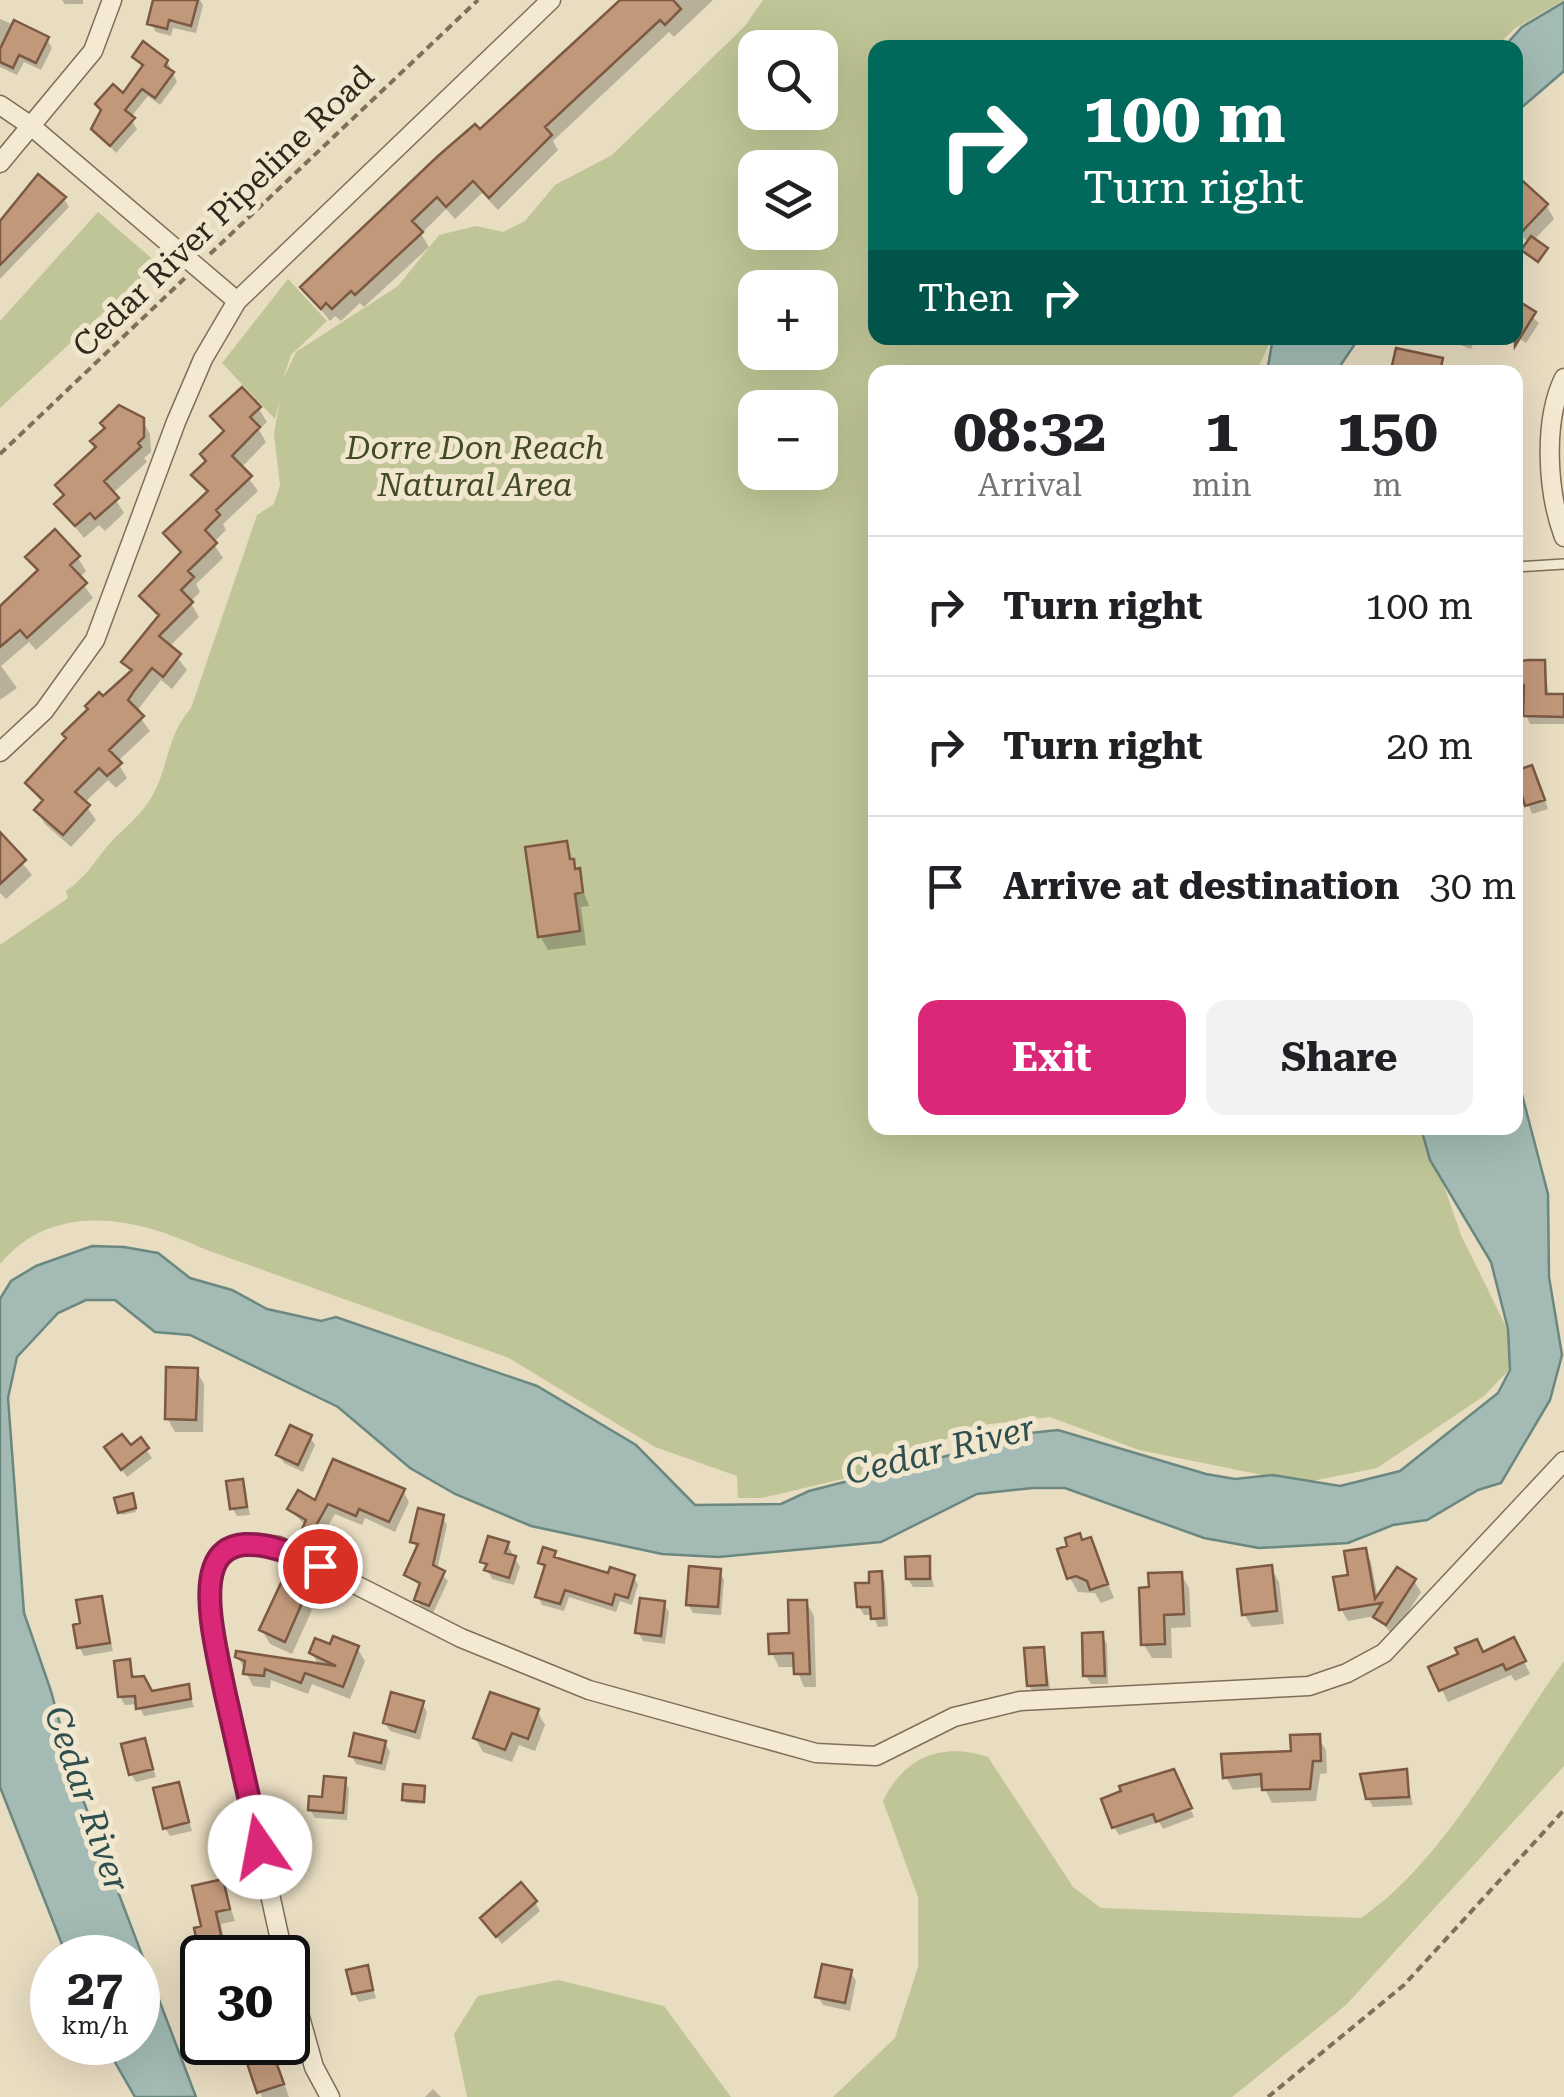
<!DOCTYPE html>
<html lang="en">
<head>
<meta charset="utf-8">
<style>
  :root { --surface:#fff; --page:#f2f2f2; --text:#202124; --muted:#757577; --line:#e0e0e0; --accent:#db2777 }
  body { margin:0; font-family:"Roboto Serif",serif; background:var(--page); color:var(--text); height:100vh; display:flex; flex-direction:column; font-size:38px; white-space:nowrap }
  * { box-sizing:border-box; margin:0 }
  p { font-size:32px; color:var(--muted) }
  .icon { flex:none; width:55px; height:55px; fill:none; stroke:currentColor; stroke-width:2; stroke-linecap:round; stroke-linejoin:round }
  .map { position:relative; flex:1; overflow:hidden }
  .panel { position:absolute; left:868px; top:365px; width:655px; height:770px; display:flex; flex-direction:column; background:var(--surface); border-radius:20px; box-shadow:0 10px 40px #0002 }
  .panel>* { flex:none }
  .guide { position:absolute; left:868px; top:40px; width:655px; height:305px; border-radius:20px; box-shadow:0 10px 40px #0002; background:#00695c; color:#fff; overflow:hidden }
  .tools { position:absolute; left:738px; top:30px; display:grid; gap:20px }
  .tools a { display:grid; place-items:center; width:100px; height:100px; border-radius:20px; background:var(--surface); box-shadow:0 10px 40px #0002; font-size:50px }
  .speed { position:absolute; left:30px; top:1935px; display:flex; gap:20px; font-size:50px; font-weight:700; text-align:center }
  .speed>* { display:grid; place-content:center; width:130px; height:130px; border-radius:50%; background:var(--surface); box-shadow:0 10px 40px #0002; line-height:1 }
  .speed small { font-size:25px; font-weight:400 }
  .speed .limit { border:5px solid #111; border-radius:15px; background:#fff; color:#111 }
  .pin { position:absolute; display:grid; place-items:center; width:85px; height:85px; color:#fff; margin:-42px; border:5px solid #fff; border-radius:50%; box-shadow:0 2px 10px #0007 }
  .me { position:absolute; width:110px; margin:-55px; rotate:348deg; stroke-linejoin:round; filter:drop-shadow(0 0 8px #0008) }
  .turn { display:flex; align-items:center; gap:35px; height:210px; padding:0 50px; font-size:45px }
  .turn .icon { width:130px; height:130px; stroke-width:2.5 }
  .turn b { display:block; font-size:70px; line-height:85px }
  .then { display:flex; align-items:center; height:95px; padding:0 50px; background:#0003; gap:20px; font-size:38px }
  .eta { display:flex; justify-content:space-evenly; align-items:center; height:170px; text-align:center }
  .eta b { font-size:60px; font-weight:700; line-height:70px }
  .cta { display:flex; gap:20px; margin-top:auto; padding:20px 50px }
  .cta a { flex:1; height:115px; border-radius:20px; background:var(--accent); color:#fff; font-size:40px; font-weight:700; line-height:115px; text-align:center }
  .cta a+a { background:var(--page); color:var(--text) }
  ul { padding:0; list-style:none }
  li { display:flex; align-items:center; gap:30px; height:140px; padding:0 50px; border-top:2px solid var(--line) }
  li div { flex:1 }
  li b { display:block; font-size:38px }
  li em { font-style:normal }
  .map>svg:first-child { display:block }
  .green { fill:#bfc596; fill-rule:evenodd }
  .water { fill:#a3bbb4; stroke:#6b8880; stroke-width:2.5 }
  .shadow { fill:#0003 }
  .building { fill:#c2987a; stroke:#7c5943; stroke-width:2.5 }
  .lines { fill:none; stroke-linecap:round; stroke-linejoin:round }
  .lane-casing { stroke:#806e5a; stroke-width:12 }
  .street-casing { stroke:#806e5a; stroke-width:21 }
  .path { stroke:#806e5a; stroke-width:4; stroke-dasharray:8 5; stroke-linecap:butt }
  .lane { stroke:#f4ead3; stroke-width:9 }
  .street { stroke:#f4ead3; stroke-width:18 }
  .route-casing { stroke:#8e194d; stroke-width:25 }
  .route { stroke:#db2777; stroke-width:18 }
  .labels { text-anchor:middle; stroke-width:10; stroke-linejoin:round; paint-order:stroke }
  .street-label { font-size:32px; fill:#31271d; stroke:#f1e7cf }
  .park-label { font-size:32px; font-style:italic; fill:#424b26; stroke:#f1e7cf }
  .water-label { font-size:35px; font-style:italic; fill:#2e4f4d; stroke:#f1e7cf }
</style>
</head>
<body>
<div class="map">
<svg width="1564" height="2097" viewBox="0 0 1564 2097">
  <rect width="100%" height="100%" fill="#e8dcc1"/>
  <path class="green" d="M763,0H1564L1514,29L1496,47L875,48V338H1272L1256,372H875V1128H1424L1461,1235L1515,1345L1508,1371L1484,1396L1377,1468L1302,1483L1139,1450L1050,1417L973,1426L885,1469L762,1498H738L737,1476L655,1447L509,1358L204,1249C138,1218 54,1199 0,1264V945L68,898L66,891C93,872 98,853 119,834C136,818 152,803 160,779C170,751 171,732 191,708L257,515L274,504L280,485L274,434L280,400L275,419L222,363L288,279L327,321L291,355L283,379L296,352L398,286L439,235L476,226L503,232L525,221L555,185L612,155L745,26ZM755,48H820V112H755ZM755,168H820V232H755ZM755,288H820V352H755ZM755,408H820V472H755Z
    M98,212L157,263L0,408V321Z
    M1564,1661V1766L1346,2005L1232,2097H833L895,2038L918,1967V1897L883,1801C904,1757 942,1742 988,1757L1073,1887L1101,1908L1361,1918C1445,1861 1505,1742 1564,1661Z
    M558,1980L664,2006L731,2097H467L454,2034L478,1996Z"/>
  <path class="water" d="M1564,2V71L1515,113V48L1504,47L1522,27Z
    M1273,338H1359L1336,372H1267Z
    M1515,1068L1548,1194L1549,1277L1562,1355L1550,1400L1501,1483L1478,1490L1427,1520L1393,1525L1348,1543L1259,1548L1204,1538L1065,1488H1033L977,1494L881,1542L718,1557L662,1554L531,1526L455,1494L410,1468L338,1407L190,1335L155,1332L115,1300H86L58,1313L17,1357L8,1398L24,1613L51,1691L74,1776L196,2097H135L104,2043L138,2042V1958L67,1957L0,1787V1299L11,1281L36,1266L92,1246L124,1247L158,1253L190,1278L232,1290L267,1309L321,1321L336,1317L537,1386L636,1445L695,1505L781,1504L809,1491L966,1451L992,1437L1058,1430L1206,1474L1235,1479L1273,1475L1340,1486L1400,1471L1498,1393L1510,1370L1508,1329L1491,1262L1430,1160L1421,1128H1515Z"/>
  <path class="shadow" d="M62,0H83V4H65Z
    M163,0H200L203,5L196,33L173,28L171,36L156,32L151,24Z
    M624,0H713L674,37L669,32L553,141L558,150L498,210L482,193L455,219L446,209L421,234L429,247L364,307L360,303L341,321L335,316L330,321L303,287Z
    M0,19L47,39L52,48L41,70L24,62L17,75L0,67Z
    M135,57L167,61L177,82L160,105L148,96L130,118L137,129L116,153L94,129L144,69Z
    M1515,182L1546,205L1554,219L1530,244L1515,230Z
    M64,199L69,207L0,279V222Z
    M1515,261L1523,272L1515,282Z
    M1515,302L1539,323L1526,343L1515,336Z
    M1442,338H1476L1471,349Z
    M1398,351L1442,360L1445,372H1393Z
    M259,409L267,422L259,430L266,442L241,468L258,491L223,524L226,530L213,543L223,558L196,584L200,592L190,602L199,617L169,647L187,670L172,689L161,680L136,712L150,731L117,762L127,778L116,788L108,780L84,803L96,820L71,847L45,824L37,811L43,804L28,784L131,674L124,662L159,619L142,596L182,555L166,534L208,494L194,475L225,434L213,417Z
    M142,420L150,434L151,452L144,458L147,462L112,494L124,513L105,531L99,525L84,538L57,504L65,497L58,486Z
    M28,557L78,558L86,571L79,578L93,598L36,650L29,642L1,666L17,688L0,700V608L39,573Z
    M1515,663H1544L1549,696L1564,697V724H1530L1526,715V693L1515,694Z
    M1515,737L1523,745V771L1536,776L1548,809L1532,814L1515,770Z
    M0,836L32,875L6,899L0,893Z
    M566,844L589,906L581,907L586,945L548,950L540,936Z
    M196,1370L204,1384L203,1432H175L167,1418Z
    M310,1437L315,1445L303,1472L284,1463L279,1455Z
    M140,1440L152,1458L127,1477L112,1456Z
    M242,1481L250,1515L237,1516L232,1508Z
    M403,1491L409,1502L395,1532L365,1518L362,1525L335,1514L315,1548L303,1534L306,1526L289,1509Z
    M134,1500L136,1512L122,1515L120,1512Z
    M442,1517L447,1525L437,1570L448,1581L433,1613L422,1608L417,1600L421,1587L407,1575L418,1550L413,1542Z
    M1090,1540L1114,1598L1101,1603L1095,1593L1078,1592L1070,1578L1082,1543Z
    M507,1544L520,1567L514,1585L492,1579L483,1561Z
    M1365,1551L1371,1562L1378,1599L1414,1581L1421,1592L1393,1635L1375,1616L1348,1621L1341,1609Z
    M554,1553L559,1561L609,1576L634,1577L638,1585L632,1605L620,1601L616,1612L569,1597L564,1611L542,1605L538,1596L546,1571L541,1562Z
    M928,1559L934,1587H913L908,1579Z
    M1271,1568L1279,1582L1284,1624L1252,1627L1244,1614Z
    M719,1571L724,1580L721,1615L693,1613L688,1604Z
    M880,1574L885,1582L888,1626L878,1627L873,1615H864L859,1607Z
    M1181,1574L1189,1588L1191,1627L1171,1628L1172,1658H1152L1144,1645L1151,1590Z
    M304,1596L312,1610L292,1654L270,1644L262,1630Z
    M101,1598L113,1651L84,1656L79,1647L83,1625Z
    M806,1602L814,1616L816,1687H804L796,1667H779L772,1653L792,1636Z
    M664,1604L669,1612L665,1644L643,1641L638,1632Z
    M1102,1635L1107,1644L1108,1684H1091L1086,1676Z
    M331,1647L357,1648L365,1661L350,1699L312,1684L308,1694L271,1680L270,1688L253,1686L238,1657L319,1666L312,1653Z
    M1043,1649L1051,1693L1034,1694L1029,1686Z
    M1520,1653L1530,1674L1515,1681L1511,1675L1448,1702L1431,1668L1483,1655Z
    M129,1662L135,1679L156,1703L187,1687L194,1707L144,1716L138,1704L125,1705L120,1697Z
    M422,1703L427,1712L420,1740L390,1731L385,1723Z
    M537,1711L545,1725L535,1751L519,1745L512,1762L483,1752L475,1738Z
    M1318,1737L1326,1750L1327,1773L1320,1774L1316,1801L1272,1803L1264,1787L1233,1790L1226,1777L1293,1754Z
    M144,1741L156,1777L136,1782L131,1774Z
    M385,1743L390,1752L385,1771L356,1764L351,1755Z
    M1405,1771L1413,1805L1373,1807L1368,1798Z
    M344,1780L349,1789L347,1820L315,1818L310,1810Z
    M1178,1780L1194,1817L1163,1829L1159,1822L1119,1835L1114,1827L1125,1792Z
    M178,1785L192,1831L170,1836L165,1828Z
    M424,1788L425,1804L406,1803L404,1799Z
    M222,1882L235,1921L221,1924L228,1958H203L204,1928Z
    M535,1902L540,1911L502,1944L488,1927Z
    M367,1968L376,1998L359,2002L354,1993Z
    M851,1973L856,1981L850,2011L823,2005L818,1997Z
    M242,2042H269L289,2097H262Z
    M433,2089L441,2097H425Z"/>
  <path class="building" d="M153,0H198L191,26L169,20L167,29L147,24Z
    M620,0H673L681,9L665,25L660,20L545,127L552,135L489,198L473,181L446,207L437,197L412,221L423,232L355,295L351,291L332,309L326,303L321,309L300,287L438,156L475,124L480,129Z
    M14,20L49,37L36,63L19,55L13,68L0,62V49Z
    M143,41L168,60L165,66L174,72L155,98L142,89L125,110L135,118L110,146L91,129L101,110L95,104L113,84L123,93L143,65L132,57Z
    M38,174L66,197L0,265V221Z
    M1515,174L1548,204L1515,239Z
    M1531,236L1548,248L1538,262L1521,250Z
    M1515,299L1536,312L1515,346Z
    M1396,348L1443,358L1440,372L1391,370Z
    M242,387L261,407L250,417L260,427L232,456L252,476L216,510L220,515L205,530L217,543L188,571L194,577L181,590L193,602L159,636L181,654L163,677L152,668L134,691L128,700L144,716L109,750L122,763L107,776L99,768L75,792L90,805L63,835L34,810L43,800L25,783L66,738L62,734L88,709L85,706L99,692L103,696L132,670L121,662L159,615L139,596L181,552L163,533L208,491L191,475L206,461L200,454L224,431L210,416Z
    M119,405L144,418V437L138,443L141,447L104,481L119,498L95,519L90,513L75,526L54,504L64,495L55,485L96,447L90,441L105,428L100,423Z
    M55,529L80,556L70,565L87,583L27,638L20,630L0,647V606L38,570L25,557Z
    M1528,660H1545L1546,694H1564V717L1523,716L1524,685H1515V662Z
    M1532,765L1545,800L1525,806L1515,771Z
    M0,832L26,860L0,884Z
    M567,841L570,859H574L575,869L580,868L583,892L575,894L580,931L538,937L525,847Z
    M166,1367L198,1368L196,1420L165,1419Z
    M290,1425L312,1435L298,1465L276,1455Z
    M122,1434L131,1445L141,1437L149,1448L121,1470L104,1447Z
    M333,1459L405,1489L389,1522L359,1509L356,1516L328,1504L309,1538L300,1534L306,1520L287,1509L298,1490L315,1500Z
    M243,1479L247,1507L230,1509L226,1481Z
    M133,1493L136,1508L118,1513L114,1498Z
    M418,1508L444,1515L433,1565L445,1571L429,1606L414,1600L420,1583L404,1575L418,1544L410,1542Z
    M1080,1533L1082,1540L1091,1537L1108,1584L1090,1590L1087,1581L1076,1576L1067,1579L1057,1549L1067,1546L1065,1538Z
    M488,1536L509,1542L505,1553L516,1556L509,1578L484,1570L487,1564L480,1562Z
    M543,1547L556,1551L554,1557L608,1573L610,1567L635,1575L628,1598L615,1594L612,1605L565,1590L560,1604L535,1597L545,1565L538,1563Z
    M1366,1548L1375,1599L1397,1567L1416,1579L1386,1625L1373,1617L1382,1603L1339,1610L1333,1577L1348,1575L1344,1551Z
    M930,1556V1579H906L905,1557Z
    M1272,1565L1277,1611L1242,1615L1237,1569Z
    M689,1566L721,1569L718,1607L686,1605Z
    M882,1571L884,1618L871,1619L870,1607H857L855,1583H869V1572Z
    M1182,1572L1184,1614L1164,1615L1165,1644L1141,1645L1139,1588L1149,1587L1148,1573Z
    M281,1583L306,1594L285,1642L259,1630Z
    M102,1596L110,1643L77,1648L73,1625L80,1623L76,1600Z
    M640,1598L665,1601L661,1636L635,1633Z
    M788,1600H807L810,1674H794L793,1653L769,1654L768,1634L789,1633Z
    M1103,1632L1105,1676H1083L1082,1633Z
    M333,1636L359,1646L343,1687L305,1673L301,1683L265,1669L264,1676L243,1674L245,1661L235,1657L236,1651L336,1666L309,1653L315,1638L330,1644Z
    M1514,1637L1526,1661L1506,1670L1503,1664L1439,1691L1428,1667L1458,1654L1455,1648L1477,1639L1483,1652Z
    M1044,1647L1047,1685L1027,1686L1024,1648Z
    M130,1659L132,1677L144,1676L152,1691L189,1684L191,1699L136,1709L135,1696L118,1697L114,1661Z
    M391,1692L424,1701L415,1732L383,1723Z
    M490,1692L539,1709L528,1739L512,1733L505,1750L473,1738Z
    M354,1733L386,1741L381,1763L349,1756Z
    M1320,1734L1321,1761H1313L1310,1789L1262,1790L1261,1774L1223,1778L1221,1754L1291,1751L1290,1735Z
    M145,1738L153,1769L129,1775L121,1744Z
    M1174,1769L1192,1808L1156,1822L1153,1814L1112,1828L1101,1799L1121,1791L1119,1786Z
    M1407,1769L1409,1797L1366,1799L1360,1774Z
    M324,1776L346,1778L343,1813L308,1810L309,1796L322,1797Z
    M179,1782L189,1822L163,1829L153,1788Z
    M403,1784L425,1786L424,1802L402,1800Z
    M223,1879L230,1909L216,1912L226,1958H200L194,1928L201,1926L192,1886Z
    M521,1882L537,1901L496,1937L480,1918Z
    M822,1964L852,1970L845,2003L815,1997Z
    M368,1965L373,1990L352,1994L346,1970Z
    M240,2042H269L284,2084L257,2093Z"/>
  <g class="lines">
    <defs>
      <path id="lane" d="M1515,567L1564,564"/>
      <path id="street" d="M0,105L31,126L237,301
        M0,163L93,51L112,0
        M1564,378C1543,421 1547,492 1564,537
        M0,752L44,711L95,640L176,422L203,359L237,301L551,0
        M284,1958L211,1626C206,1570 213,1534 279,1546L461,1638L589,1690L816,1753L876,1756L954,1717L1020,1701L1309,1686L1347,1673L1384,1653L1564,1461
        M288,1974L314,2067L330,2097"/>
    </defs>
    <use href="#lane" class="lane-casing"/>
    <use href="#street" class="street-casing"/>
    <path class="path" d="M210,254L478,0
      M0,454L185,278
      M1268,2097L1404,1985L1564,1810"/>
    <use href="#lane" class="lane"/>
    <use href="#street" class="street"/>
  </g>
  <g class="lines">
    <defs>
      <path id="route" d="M260,1847C249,1797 237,1747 226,1697C206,1604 179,1498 320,1566"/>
    </defs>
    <use href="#route" class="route-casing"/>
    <use href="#route" class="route"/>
  </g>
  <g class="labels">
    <g class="street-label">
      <text transform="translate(223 211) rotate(-44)" y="11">Cedar River Pipeline Road</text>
    </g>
    <g class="park-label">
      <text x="475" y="459">Dorre Don Reach<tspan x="475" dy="37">Natural Area</tspan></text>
    </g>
    <g class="water-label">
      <text transform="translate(940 1450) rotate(-14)" y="12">Cedar River</text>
      <text transform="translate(87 1799) rotate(71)" y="12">Cedar River</text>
    </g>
  </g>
</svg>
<div class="tools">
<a><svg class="icon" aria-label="search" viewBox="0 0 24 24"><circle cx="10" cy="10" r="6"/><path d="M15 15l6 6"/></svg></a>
<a><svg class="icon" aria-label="layers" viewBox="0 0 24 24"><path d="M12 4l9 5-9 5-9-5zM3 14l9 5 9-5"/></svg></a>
<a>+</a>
<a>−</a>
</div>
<div class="speed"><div>27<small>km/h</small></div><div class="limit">30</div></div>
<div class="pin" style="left:320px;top:1566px;background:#d93025"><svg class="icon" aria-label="arrive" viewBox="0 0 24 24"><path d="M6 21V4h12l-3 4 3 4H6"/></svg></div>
<svg class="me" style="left:260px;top:1847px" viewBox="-20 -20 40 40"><circle r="19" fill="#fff"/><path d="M0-13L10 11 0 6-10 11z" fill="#db2777"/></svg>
<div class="guide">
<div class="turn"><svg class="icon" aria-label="right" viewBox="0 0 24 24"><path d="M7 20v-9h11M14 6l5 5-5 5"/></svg><div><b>100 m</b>Turn right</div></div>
<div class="then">Then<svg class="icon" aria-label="right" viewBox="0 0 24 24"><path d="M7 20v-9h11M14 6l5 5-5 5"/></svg></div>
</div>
<section class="panel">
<div class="eta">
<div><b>08:32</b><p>Arrival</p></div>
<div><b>1</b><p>min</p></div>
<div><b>150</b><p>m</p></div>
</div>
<ul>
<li><svg class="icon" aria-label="right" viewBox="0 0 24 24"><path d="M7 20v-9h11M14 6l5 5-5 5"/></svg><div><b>Turn right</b></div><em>100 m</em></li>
<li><svg class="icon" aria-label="right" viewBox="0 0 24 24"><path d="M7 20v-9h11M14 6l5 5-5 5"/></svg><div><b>Turn right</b></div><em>20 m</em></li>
<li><svg class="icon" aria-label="arrive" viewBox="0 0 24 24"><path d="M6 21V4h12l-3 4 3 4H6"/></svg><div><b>Arrive at destination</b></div><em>30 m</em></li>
</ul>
<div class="cta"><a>Exit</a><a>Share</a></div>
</section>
</div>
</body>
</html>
